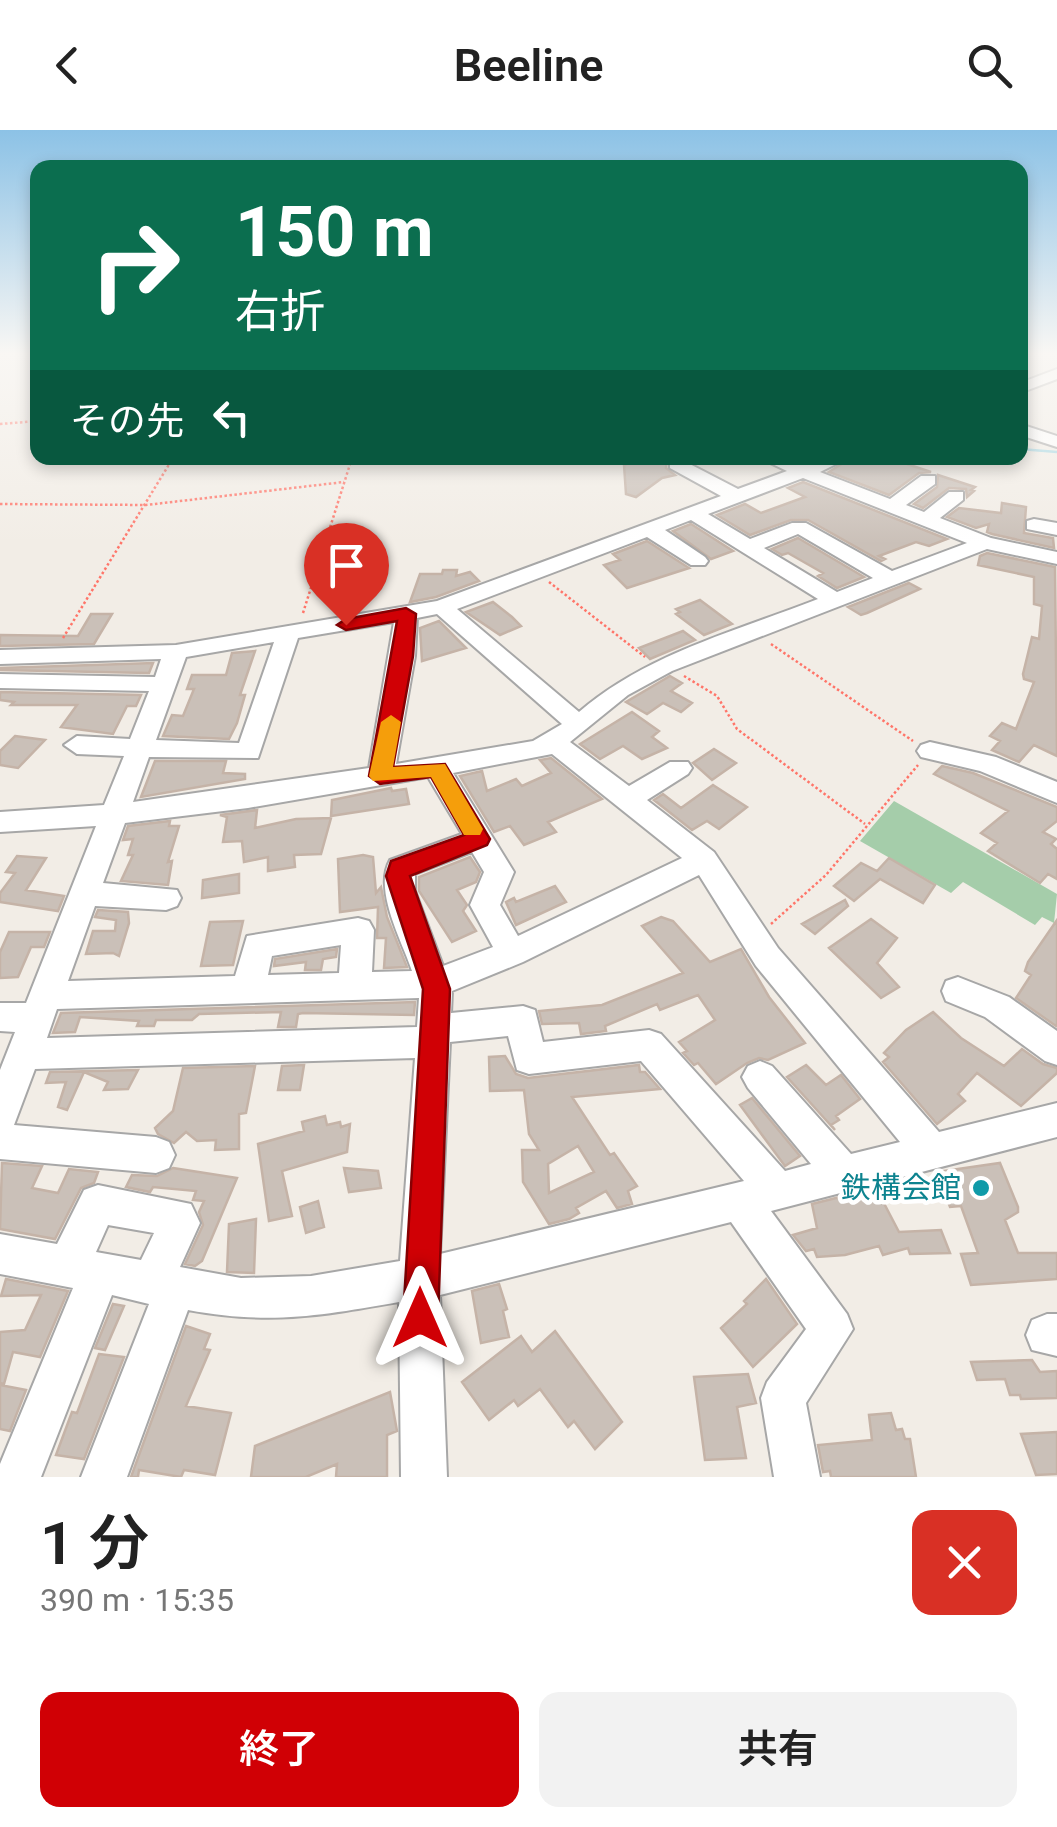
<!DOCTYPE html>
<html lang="ja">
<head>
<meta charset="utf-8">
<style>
  :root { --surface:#fff; --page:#f2f2f2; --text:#222; --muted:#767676; --accent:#d00005 }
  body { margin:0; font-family:Roboto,"Noto Sans JP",sans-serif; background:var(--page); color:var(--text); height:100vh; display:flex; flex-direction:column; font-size:38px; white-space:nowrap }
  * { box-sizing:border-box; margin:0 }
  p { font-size:32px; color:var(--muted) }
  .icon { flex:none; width:55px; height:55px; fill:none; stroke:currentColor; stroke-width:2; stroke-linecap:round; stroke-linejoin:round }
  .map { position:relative; height:1347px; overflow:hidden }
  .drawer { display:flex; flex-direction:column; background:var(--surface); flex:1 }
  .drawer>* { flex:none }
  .banner { position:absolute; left:30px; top:30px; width:998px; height:305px; border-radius:20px; box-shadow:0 5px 15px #0003; background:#0b6e4f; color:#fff; overflow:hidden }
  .pin { position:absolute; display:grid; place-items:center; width:85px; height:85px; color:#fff; margin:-102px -42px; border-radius:50% 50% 50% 0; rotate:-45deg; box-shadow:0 0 10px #0007 }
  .pin .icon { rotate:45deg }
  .me { position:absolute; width:110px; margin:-55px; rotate:0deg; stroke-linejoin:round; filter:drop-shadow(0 0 8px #0008) }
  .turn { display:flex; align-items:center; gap:35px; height:210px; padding:0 40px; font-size:45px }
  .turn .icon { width:130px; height:130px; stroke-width:2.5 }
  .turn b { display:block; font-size:70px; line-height:85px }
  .then { display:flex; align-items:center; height:95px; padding:0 40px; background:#0003; gap:20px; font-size:38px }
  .round { display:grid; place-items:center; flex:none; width:105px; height:105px; border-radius:20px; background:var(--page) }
  .headline { display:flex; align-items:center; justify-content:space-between; height:170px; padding:0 40px }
  h1 { font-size:60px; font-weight:600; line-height:75px }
  .cta { display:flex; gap:20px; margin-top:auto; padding:20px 40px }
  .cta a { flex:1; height:115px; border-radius:20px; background:var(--accent); color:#fff; font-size:40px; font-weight:600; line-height:115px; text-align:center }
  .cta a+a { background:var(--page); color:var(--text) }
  header { display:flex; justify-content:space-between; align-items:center; height:130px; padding:0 40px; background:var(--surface); font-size:45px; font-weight:600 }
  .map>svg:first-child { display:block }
  .cemetery { fill:#a5cdaa }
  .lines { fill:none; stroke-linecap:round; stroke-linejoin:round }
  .stream { stroke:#a3d6e3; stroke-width:2.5 }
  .building { fill:#cac0b8; stroke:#c5b3a7; stroke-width:2.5; fill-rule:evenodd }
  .minor-casing { stroke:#a7a7a7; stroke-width:4 }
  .path { stroke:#ff7569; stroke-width:2.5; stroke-dasharray:2.5 2.5; stroke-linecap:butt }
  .minor { fill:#fff; fill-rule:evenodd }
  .route { fill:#d00005; stroke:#870003; stroke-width:2.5 }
  .slow { fill:#f59e0b }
  .culture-dot { fill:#0f9aa8; stroke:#fff; stroke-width:4 }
  .labels { text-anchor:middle; stroke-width:9; stroke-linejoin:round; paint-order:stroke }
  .near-culture-label { font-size:30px; fill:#0d838f; stroke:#fff; text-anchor:end }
</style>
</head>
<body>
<header><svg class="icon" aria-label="back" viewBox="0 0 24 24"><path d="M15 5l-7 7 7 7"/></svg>Beeline<svg class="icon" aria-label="search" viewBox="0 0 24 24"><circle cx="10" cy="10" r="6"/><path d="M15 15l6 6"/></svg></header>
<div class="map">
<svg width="1057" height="1347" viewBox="0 0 1057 1347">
  <rect width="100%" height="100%" fill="#f2ede6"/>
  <path class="cemetery" d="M894,671L1057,764L1054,793L1042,787L1035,795L963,752L951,763L860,711Z"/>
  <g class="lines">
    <path class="stream" d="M1020,319L1057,322"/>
  </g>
  <path class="building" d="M645,328H667L666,338L675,345L662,348L636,367L626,364L624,335Z
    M851,328L871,334L880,328H889L931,342L919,343L889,365L829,342Z
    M938,345L975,357L971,360L974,361L967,367L966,359L949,358L923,378L914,374L937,357Z
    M803,352L947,409L929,416L916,412L879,426L885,429L881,431L808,390H791L750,405L717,385L745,374L761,383L805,367L788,358Z
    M1002,373L1026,377L1024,403L1053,408L1054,418L992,404L987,402L989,394L976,398L947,387L959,378L1001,383Z
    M691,394L733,421L711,429L673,401Z
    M798,408L864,447L837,458L818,446L823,443L788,423L782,425L772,419Z
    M647,411L689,438L627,458L604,435L620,430L613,424Z
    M987,423L1055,437L1057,626L1034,615L1019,632L992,620L1000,611L990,606L1002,593L1016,599L1034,552L1024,549L1023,544L1032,507L1039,509L1042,476L1034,474V447L978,435L980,426Z
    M443,440H457L456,446L470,442L479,451L436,467L410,472L420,444H442Z
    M909,453L920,459L867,483L861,485L848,477Z
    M700,470L732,494L704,505L676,484L680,482L676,479Z
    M493,472L512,487L521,496L500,505L466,482Z
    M91,484H112L94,514L0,516V505L78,506Z
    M439,491L466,518L422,531L420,498Z
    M683,501L695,510L650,529L639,518Z
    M255,521L240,565H245L237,593L229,609L163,606L172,585L183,586L194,559H187L192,545H226L232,523Z
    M153,533L149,543L0,540V538Z
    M670,546L682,553L671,561L692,573L681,582L663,573L647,584L626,572Z
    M0,562L141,565L136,576H127L113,604L61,597L77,575H11L14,572L0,570Z
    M632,582L659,601L652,607L667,618L642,629L623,616L600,629L580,614Z
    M15,606L45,610L18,638L0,635V621Z
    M714,619L736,633L712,650L693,633Z
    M551,628L602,669L548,692L556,702L524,715L510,696L494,702L460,646L482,641L487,661L516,649L522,656L551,643L540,630Z
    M155,631H226L223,643L245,644V649L141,667Z
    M942,636L973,643L1057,677V691L1043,702L1056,709L1051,714L1057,719V749L1048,744L1040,753L988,721L997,713L981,703L1008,681L934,644Z
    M713,655L747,677L719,699L707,691L692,700L654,670L663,664L681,678Z
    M391,658L392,661L406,659L409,674L331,686L332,670Z
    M257,680L255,698L296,689L331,688L321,724L294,725L295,737L268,741V727L244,732L242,711L223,712L227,687L220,685Z
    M170,691L169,696H179L168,732L172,731L168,755L121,751L133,725H128L133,709L123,710L128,696Z
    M363,725L373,727L376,763L381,757L387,787L407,837L384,838L386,808H377L378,777L340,782L338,729Z
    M17,726L46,728L26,760L64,766L58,781L0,772V763L15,743L6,742Z
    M470,727L480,742L476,752L457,760L467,775L463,781L476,801L452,812L419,761V747Z
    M889,728L935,755L923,773L880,749L854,771L834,756L861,733L877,741Z
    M239,744V763L202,768L203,750Z
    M555,756L566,772L516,795L506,772L514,768L516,772Z
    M845,770L848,776L815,804L802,794Z
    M98,780L128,782L129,793L119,826L113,823L86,824L93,801H115L116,790L95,787Z
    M661,787L673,791L710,832L741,819L769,867L805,913L768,930L759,928L747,933L716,954L698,933L694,935L683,923L687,921L679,912L715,890L698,865L660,880L657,874L605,896L606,901L581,904L579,893L542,894L539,881L602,875L683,843L642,796Z
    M871,789L897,808L877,833L899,857L881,868L829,818Z
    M1057,790V894L1056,896L1016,868L1031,845L1025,841L1028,832Z
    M243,791L233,835L201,836L210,792Z
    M9,802H50L44,817H31L18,847L0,848V822Z
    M337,819L336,827L323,829L321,840H305L306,832L274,836L275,829Z
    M415,872L414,885L303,883L298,884L296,897H278L281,882L199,884L192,890H156L154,896H137L139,891L80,887L75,902L53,903L61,883Z
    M933,882L961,908L1004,936L1022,919L1043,934L1057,938V943L1021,976L977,943L958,964L965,971L937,994L883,932L889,927L884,923L906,900Z
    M505,926L516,944L528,948L639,935L640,942H645L660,959L572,967L610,1025L614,1023L637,1056L628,1061L632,1074L617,1078L606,1061L576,1078L579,1083L569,1089L549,1094L523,1052L522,1020H539L529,1004L524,960L490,961L489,927ZM578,1016L594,1042L549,1063L548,1034Z
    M304,935L300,960H278L282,936Z
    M806,935L826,955L841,945L860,969L836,986L839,990L831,995L835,1000L787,947Z
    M255,936L246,983L239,984V1019L215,1020L216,1010L197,1011L186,1002L174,1013L158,1004L155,998L173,981L183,938Z
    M138,940L128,959L104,960L108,952L84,942L67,980L58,977L66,952L46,953L50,942Z
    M752,968L800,1026L785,1036L740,975Z
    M325,986L327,995L340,992L341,997L350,994L347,1022L282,1041L292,1086L269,1091L258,1014L304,1001L302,992Z
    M2,1033L42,1036L32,1058L58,1063L69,1039L98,1042L94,1053L81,1058L55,1109L0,1099Z
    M1000,1033L1018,1077V1082L1005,1090L1018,1123H1057V1149L971,1155L961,1124L978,1123L961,1076L950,1077L937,1042Z
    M173,1038L237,1048L202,1131L195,1136L185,1134L203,1095L199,1082L204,1071L193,1070L196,1061L153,1057L150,1062L126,1057L132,1045L157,1046Z
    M344,1038L378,1041L381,1058L349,1062Z
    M876,1058L899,1102L941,1100L950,1123L910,1124L908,1118L883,1125L879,1116L845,1125L817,1127L814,1119L806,1121L793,1105L817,1098L812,1074Z
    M318,1071L324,1097L306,1103L300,1077Z
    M256,1089L254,1143L227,1142L229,1094Z
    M6,1149L68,1161L40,1227L13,1222L4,1254L0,1253V1202L25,1200L41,1165L1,1166Z
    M766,1149L797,1194L753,1237L721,1198L747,1174L744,1171Z
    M499,1154L507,1179L503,1181L509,1207L481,1213L472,1161Z
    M113,1174L124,1176L105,1220L95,1218Z
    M186,1196L210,1204L204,1219L210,1220L186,1276L231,1283L215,1345L184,1340L181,1347L139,1340L138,1347H131Z
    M555,1201L622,1292L595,1319L574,1291L568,1297L540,1259L518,1276L514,1270L489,1290L462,1252L521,1206L532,1222Z
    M99,1224L124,1227L84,1329L56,1325L72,1282L77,1283Z
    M1032,1230L1040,1242L1057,1241V1268L1021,1269L1020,1265H1010L1005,1249L977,1250L971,1232Z
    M748,1244L756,1273L737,1277L746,1328L705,1330L694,1247Z
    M0,1255L26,1260L10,1301L0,1299Z
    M390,1262L397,1301L387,1305V1347H336L337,1334L306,1347H251L255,1316Z
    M891,1283L896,1300L902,1299L905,1309H910L916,1347H831L830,1341L823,1342L818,1315L872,1310L869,1285Z
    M1057,1302V1344L1036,1345L1021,1304Z"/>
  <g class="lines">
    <defs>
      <path id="minor" d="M1057,239V249L1020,263V253Z
        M1020,294L1057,306V317L1020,305Z
        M760,328H784L803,335L824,328H848L820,342L890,369L921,346H935V354L906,375L924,382L949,362H963V370L940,388L991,408L1057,422V434L987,419L672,541L628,565L570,612L629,656L670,632H688L692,638L688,644L647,670L714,722L778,818L939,1002L1057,973V1007L771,1081L847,1184L853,1199L806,1273L820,1347H774L761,1268L767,1252L806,1199L731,1092L440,1165L447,1347H401L399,1172C319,1186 269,1195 188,1180L127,1347H81L149,1174L112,1165L41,1347H0V1334L73,1158L0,1144V1104L57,1114L84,1060L98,1055L191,1074L200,1093L180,1137L241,1148L311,1146L400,1131L415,928L35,939L14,995L156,1007L169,1012L175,1025L169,1038L156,1043L0,1029V940L15,902L0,901V873H26L96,696L0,702V682L104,675L124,626L77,624L64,615L77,606L130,609L149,561L0,558V544L155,547L161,529L0,534V520L176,515L437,471L721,366L670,338V330H682L738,359L787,341ZM803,348L967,413L892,441L806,393H792L750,409L708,384ZM691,390L818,469C736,501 646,524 579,582L457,479L647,407L691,435H705L708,431L705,427L665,400ZM798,404L873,448L837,462L764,418ZM437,484L562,594L533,611L396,634L415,526L417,488ZM394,492L369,638L133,672L149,627L258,628L298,508ZM274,512L239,613L156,610L186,527ZM552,624L682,728L518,806L500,775L514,742L453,643ZM428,647L462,704L390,730C373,760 402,811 412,841L372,842L374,800L369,791L358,788L247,806L235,846L68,851L95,776L166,780L177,776L181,768L177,760L103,753L125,693L248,678ZM472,722L484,742L470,775L493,817L443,836L415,761V744ZM699,745L756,836L900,1012L851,1024L772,936L760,931L748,936L742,947L748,958L811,1034L785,1041L661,904L649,900L543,912L535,880L523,876L451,883L452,861L523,832ZM341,815L339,843L268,845L272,826ZM419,868L417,897L47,908L57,879ZM508,906L517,940L529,944L641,931L744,1051L440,1124L450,912ZM108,1095L154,1103L141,1130L96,1122Z
        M1034,389L1057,393V405L1027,399V391Z
        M930,612L996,627L1057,652V673L980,641L921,627L917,621L921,615Z
        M958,847L1009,867L1057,901V935L1045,931L985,887L946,871L942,861L946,851Z
        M1047,1184H1057V1226L1032,1220L1026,1205L1032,1190Z"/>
    </defs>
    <use href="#minor" class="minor-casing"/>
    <path class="path" d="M0,294L38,291
      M0,374L146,375L344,352
      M549,452L645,527
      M303,483L352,328
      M63,508L173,328
      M771,514L913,611
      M684,546L717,566L737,599L865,694
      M771,794L826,745L918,635"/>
    <use href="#minor" class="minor"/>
  </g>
  <linearGradient id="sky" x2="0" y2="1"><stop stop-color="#8cc2e6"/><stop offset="0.54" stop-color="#f9f7f4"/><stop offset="1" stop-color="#f9f7f4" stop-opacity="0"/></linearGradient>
  <rect width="1057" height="414" fill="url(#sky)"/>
  <path class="route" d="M406,478L416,484L413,526L393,637L445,634L490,709L487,715L410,746L450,859L438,1188L433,1200L420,1205L408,1200L403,1188L423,859L386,746L391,731L464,705L431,647L380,654L369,646L397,491L346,500L337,495L346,489Z"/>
  <path class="slow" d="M391,585L401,592L393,637L445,634L483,699L480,705H464L431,647L373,651L369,646L381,592Z"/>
  <circle class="culture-dot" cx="981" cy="1058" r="10"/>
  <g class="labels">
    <g class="near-culture-label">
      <text x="961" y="1068">鉄構会館</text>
    </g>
  </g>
</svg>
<div class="pin" style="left:346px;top:495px;background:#d93025"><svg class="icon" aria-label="arrive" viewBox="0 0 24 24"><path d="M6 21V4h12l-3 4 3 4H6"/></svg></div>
<svg class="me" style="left:420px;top:1188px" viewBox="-20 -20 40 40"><path d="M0-17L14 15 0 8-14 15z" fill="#d00005" stroke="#fff" stroke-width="4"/></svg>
<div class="banner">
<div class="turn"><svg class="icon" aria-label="right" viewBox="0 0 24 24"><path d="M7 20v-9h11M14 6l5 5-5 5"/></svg><div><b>150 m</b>右折</div></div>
<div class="then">その先<svg class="icon" aria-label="left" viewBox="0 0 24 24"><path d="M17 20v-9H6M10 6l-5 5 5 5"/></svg></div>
</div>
</div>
<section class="drawer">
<div class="headline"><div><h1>1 分</h1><p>390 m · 15:35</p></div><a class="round" style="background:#d93025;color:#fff"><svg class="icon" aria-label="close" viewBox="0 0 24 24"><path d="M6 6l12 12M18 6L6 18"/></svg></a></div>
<div class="cta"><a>終了</a><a>共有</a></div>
</section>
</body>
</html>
